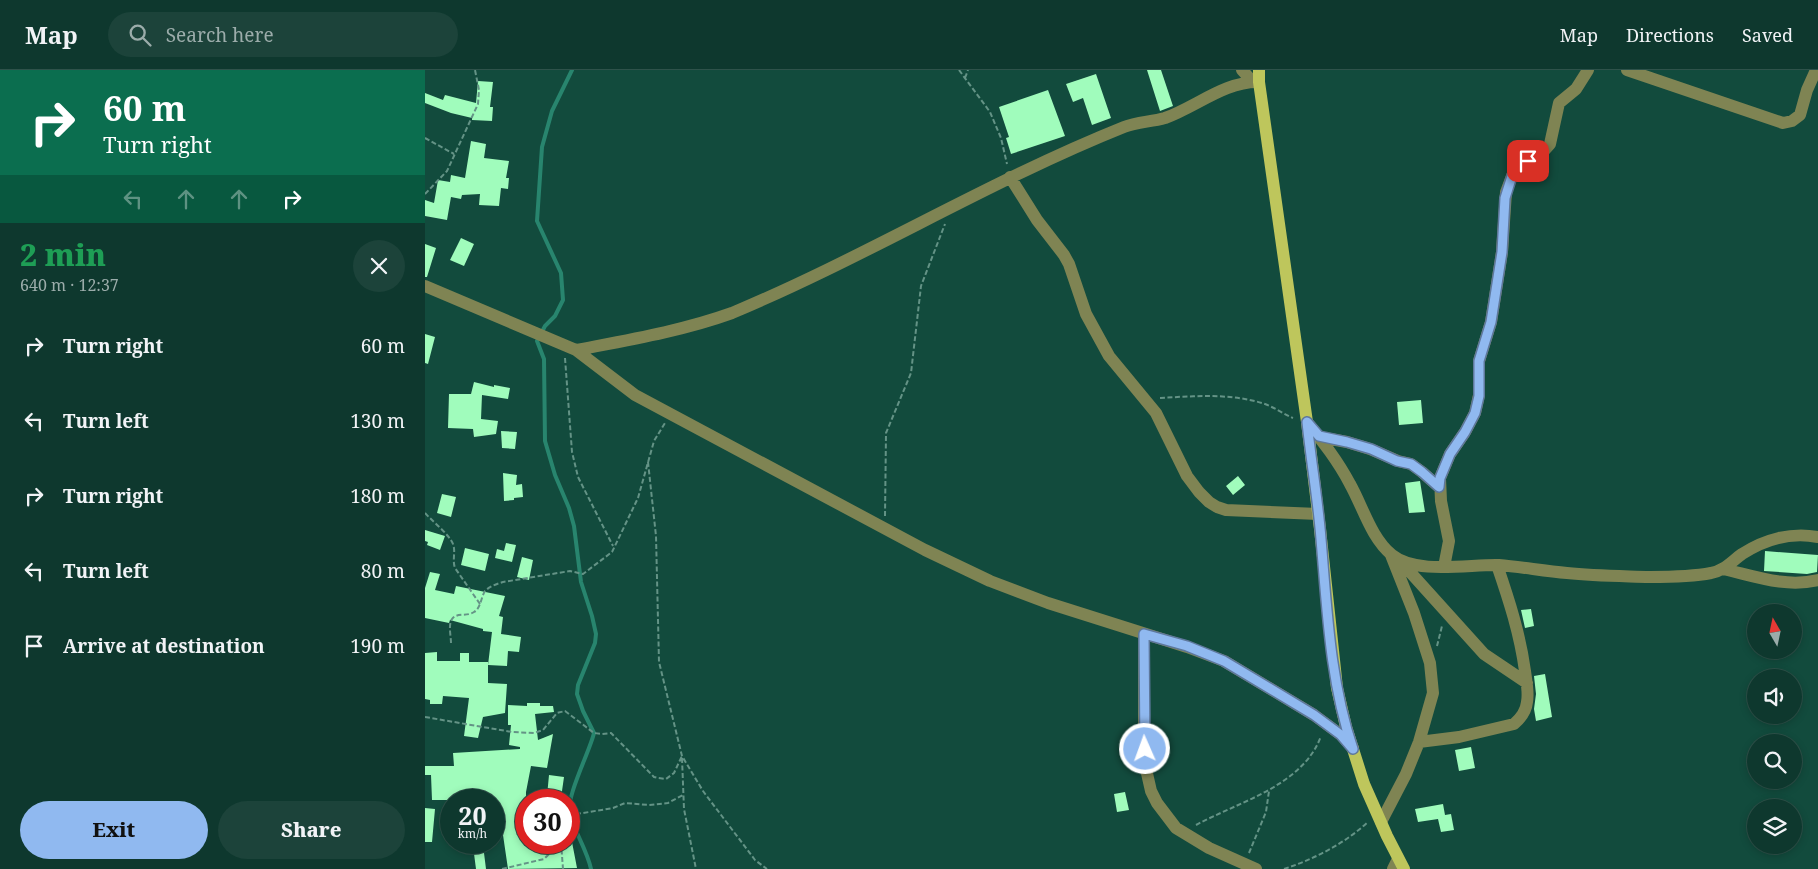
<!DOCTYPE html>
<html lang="en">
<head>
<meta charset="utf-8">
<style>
  :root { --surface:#0e382e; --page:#1c433a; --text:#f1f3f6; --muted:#9bacaa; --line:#2e524a; --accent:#90b9f0 }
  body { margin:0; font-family:"Noto Serif",serif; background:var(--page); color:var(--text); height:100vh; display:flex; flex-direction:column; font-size:19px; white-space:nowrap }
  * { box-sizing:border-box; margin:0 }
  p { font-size:16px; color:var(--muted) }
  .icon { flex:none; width:28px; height:28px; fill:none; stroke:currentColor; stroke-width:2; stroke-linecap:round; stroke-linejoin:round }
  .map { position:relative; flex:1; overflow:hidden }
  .side { display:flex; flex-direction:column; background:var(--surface); width:425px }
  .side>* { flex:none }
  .banner { background:#0b6e4f; color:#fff; overflow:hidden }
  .needle { width:32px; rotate:351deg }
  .buttons { position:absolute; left:1322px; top:534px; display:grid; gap:10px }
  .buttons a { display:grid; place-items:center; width:55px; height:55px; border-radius:50%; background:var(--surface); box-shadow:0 2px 8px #0003,0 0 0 1px var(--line); font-size:25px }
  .speed { position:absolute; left:15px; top:719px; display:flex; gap:10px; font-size:25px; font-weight:700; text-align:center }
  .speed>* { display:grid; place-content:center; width:65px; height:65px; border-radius:50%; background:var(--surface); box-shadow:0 2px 8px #0003,0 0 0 1px var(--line); line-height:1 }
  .speed small { font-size:12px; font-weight:400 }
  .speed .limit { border:8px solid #d22; background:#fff; color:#111 }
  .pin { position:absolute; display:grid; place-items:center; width:42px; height:42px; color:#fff; margin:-21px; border-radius:10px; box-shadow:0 2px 8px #0006 }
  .me { position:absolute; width:55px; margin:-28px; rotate:358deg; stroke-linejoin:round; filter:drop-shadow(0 0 4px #0008) }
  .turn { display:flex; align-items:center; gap:18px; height:105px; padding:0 20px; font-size:22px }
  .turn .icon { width:65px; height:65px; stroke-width:2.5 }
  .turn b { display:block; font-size:35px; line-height:42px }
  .lanes { display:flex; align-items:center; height:48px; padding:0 20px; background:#0003; justify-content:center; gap:25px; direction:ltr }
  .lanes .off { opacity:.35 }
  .round { display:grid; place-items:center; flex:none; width:52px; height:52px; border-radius:26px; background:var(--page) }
  .overview { display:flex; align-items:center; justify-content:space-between; height:85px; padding:0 20px }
  h1 { font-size:30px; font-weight:800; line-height:38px; color:#1e9e55 }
  .primary-button { display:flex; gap:10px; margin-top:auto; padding:10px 20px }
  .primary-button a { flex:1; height:58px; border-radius:30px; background:var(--accent); color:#111; font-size:20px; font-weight:800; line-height:58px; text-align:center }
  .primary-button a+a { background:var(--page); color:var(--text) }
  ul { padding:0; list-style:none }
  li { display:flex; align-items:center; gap:15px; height:75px; padding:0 20px }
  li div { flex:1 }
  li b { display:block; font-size:19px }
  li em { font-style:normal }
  header { display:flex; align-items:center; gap:30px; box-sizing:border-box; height:70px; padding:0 25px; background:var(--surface); border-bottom:1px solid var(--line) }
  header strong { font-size:24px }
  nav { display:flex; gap:28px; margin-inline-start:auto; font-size:18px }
  .search { width:350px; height:45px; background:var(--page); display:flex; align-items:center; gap:12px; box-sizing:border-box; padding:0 18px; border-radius:28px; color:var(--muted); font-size:19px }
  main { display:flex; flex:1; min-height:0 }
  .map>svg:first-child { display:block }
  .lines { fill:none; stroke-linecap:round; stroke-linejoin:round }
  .stream { stroke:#28856e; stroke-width:4 }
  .building { fill:#a0fcbc }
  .path { stroke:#649386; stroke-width:2; stroke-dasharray:5 2.5; stroke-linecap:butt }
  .minor { stroke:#7f8453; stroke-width:12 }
  .major { stroke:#bec65c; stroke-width:12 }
  .route-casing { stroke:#5e789c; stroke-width:12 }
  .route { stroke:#90b9f0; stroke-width:9 }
</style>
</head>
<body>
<header>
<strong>Map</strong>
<div class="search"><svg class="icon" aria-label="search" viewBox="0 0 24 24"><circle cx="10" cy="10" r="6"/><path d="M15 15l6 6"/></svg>Search here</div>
<nav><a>Map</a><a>Directions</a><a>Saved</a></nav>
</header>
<main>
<section class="side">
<div class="banner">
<div class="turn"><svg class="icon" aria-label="right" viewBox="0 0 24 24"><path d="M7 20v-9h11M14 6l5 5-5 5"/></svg><div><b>60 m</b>Turn right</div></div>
<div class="lanes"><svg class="icon off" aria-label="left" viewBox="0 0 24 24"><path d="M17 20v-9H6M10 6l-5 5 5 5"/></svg><svg class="icon off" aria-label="ahead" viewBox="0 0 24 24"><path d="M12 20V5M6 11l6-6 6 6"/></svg><svg class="icon off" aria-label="ahead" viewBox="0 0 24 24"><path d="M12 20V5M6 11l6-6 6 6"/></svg><svg class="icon" aria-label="right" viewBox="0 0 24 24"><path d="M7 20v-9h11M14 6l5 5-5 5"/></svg></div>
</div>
<div class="overview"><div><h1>2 min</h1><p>640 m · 12:37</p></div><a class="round"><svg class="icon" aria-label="close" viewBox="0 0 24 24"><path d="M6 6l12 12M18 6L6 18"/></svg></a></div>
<ul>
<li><svg class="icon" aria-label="right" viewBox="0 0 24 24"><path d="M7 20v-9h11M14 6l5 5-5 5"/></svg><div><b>Turn right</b></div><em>60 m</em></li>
<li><svg class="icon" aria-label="left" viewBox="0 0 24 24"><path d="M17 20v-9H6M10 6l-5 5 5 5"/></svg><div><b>Turn left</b></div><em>130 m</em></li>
<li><svg class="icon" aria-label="right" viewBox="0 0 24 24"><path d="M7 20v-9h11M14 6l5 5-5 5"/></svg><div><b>Turn right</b></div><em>180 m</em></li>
<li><svg class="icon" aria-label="left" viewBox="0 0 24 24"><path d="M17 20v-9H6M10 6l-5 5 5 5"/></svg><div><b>Turn left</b></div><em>80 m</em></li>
<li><svg class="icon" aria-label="arrive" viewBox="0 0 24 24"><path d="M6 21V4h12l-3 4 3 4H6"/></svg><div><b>Arrive at destination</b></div><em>190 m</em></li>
</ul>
<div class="primary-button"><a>Exit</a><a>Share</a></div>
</section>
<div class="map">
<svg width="1393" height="799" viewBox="0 0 1393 799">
  <rect width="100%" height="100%" fill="#124b3d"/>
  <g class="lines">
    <path class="stream" d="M147,0L127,41L117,77L112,151L136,203L138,230L130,246L120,256L112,271L119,289L120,371L130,405L144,438L149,456L156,512L167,546L171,564L170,573L153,615L152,624L158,641L169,663C165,681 140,728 145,744C150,763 162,780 166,799"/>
  </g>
  <path class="building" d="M722,0H736L748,36L735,41Z
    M671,4L686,48L667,55L658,28L648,32L641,14Z
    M53,11L68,12L65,37H68L67,51L47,50V48L26,43L0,33V23L18,30L20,25L51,33Z
    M623,20L640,66L586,84L581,68L584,67L574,37Z
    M46,71L61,74L59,88L84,91L81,108H84L83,119L76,118L74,136L54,135L55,124L37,125L36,129L26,127L22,150L0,146V130L9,133L13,110L25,112L26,105L40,108Z
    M36,168L49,174L39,196L25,190Z
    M0,174L11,178L2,207H0Z
    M0,264L10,267L3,294L0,293Z
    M49,312L69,317V315L85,318L83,329L57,325L56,349L73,351L71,364L49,367L48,359L23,358L24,324H46Z
    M996,330L998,353L974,355L972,332Z
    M76,361L92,362L90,379L77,378Z
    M78,403L92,405L91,415L97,414L98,427L89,428V430L79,431Z
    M813,406L820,415L808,425L801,416Z
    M995,411L1000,442L984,443L980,413Z
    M17,424L31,427L26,447L12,443Z
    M0,460L20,466L15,480L2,475L3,472L0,471Z
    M81,473L91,475L87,492L70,488L72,479L79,481Z
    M40,478L64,484L60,501L36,495Z
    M1340,481L1393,485L1392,502L1382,504L1339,501Z
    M97,487L108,490L104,510L92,507Z
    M5,502L15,504L10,520L29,524L31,516L80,526L74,546L78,547L76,564L96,567L94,582L83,581L82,596L63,595L67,562L58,561V559L25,550L24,553L0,548V518Z
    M1106,539L1109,556L1100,558L1096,540Z
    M12,582V591H35V583H44V592H63V613L82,614L80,643L58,647L53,668L39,666L44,628L18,626L17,634H5V630L0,629V583Z
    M1120,604L1127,647L1111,651L1109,639L1111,624L1109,606Z
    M102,633H115V636H128L129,642L110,644L113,670L128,664L122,698L106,696L101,722V775L117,772H147L152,798L83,799L78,765L69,766L71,730H7L6,705H0V696H29L28,683L95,679V677L84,675L86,655H83V635L102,636Z
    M1046,677L1050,698L1034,701L1030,680Z
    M124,705L139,707L136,728L122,726Z
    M700,722L704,740L692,742L689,724Z
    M1018,734L1020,745L1026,744L1029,760L1016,762L1013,749L993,752L990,739Z
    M0,738L10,739L7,772H0Z
    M58,775L61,799H51L48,776Z"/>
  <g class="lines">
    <path class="path" d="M534,0L565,42L576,68L582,94
      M540,8L543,0
      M0,68L29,84
      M0,124L22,101L53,34L54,20L50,0
      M140,288L147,382L153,407L188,476
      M735,328C770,326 807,323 840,334C850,338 859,344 868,348
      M223,392L231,466L234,592L257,686L278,721L330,790L342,799
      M0,443C7,451 24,464 28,474C31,482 27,490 30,498L55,534
      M460,446L461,363L486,303L496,216L520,154
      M26,573C26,566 23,555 27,549C32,542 42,547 49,542C56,538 56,527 60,521C65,516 72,514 78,512L145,501L158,504L187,482L213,428L229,371L240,353
      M1012,576L1017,556
      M0,647L87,662L109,663L118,660L132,643L140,641L169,663L177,664L186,663L229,707L233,708L241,709L249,703L257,686
      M257,688L259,739L271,799
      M144,747L152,744L188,738L200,733L224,735L243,733L258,725
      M771,755C813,732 878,716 896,666
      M136,772L138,799
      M824,783L841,742L844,721
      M77,799L119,789L124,784L129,772
      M859,799C889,789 919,774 943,752"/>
    <path class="minor" d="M817,0L827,11
      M1202,0L1358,53L1367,51L1375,45L1382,20L1391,0
      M585,107L612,150L639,185L644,194L661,244L684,286L731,343L762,406L774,422L784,432L792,437L801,440L893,444
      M0,216L151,280L210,325L500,480L565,511L623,533L762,577L799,591L889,645L916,665L928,678
      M151,280C203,270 257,261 307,243C441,187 564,111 699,57C712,52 726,52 740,48C771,37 800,11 834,12
      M882,352C898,372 913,391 925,414C938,437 946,468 967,485C991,505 1045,494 1074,495C1097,497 1119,501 1142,503C1170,506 1197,506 1225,507C1245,507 1266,507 1286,503C1299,501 1307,491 1317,484C1340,469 1367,462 1393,467
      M894,367L922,372L945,379L973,391L986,394L997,402L1014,417
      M976,492L1059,584L1102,613
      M1019,497L1024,471L1016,431L1015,408L1025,384L1040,362L1050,343L1054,325V291L1066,252L1077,182L1081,122L1087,106L1103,91L1117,83L1125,74L1134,33L1151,19L1163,0
      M1298,499C1329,506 1361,518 1393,510
      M719,564V659L721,699L726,721L732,733L751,758L784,778L831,799
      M994,672L1034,667L1089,654C1096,648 1101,642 1102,632C1104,622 1101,610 1100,601C1095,564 1084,530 1072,495
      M956,752L981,704L994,672L1008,623L1005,593L989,543L966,485
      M968,799L973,789"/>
    <path class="major" d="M834,0V12L882,352L895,459L912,618L921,657L939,714L962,766L979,799"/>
  </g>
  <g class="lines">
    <defs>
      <path id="route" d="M720,679L719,564L762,576L799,591L889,645L916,665L928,679C905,612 902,539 896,469C893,430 886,391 882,352L894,366L922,372L946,379L972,391L986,394L997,402L1014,417L1015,408L1025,384L1040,362L1050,343L1054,326V291L1066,252L1077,182L1080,128L1087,106L1103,91"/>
    </defs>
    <use href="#route" class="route-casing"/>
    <use href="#route" class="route"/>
  </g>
</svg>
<div class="buttons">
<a><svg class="needle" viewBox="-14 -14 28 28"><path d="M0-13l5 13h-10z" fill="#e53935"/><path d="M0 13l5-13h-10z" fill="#9bacaa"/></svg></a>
<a><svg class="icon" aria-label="sound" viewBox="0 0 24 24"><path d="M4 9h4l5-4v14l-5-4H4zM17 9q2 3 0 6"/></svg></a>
<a><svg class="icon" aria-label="search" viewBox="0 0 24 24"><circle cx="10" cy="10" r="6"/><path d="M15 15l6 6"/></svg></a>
<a><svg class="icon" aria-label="layers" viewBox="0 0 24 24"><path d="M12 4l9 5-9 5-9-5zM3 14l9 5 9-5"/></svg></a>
</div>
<div class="speed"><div>20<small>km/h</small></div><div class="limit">30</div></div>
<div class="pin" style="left:1103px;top:91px;background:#d93025"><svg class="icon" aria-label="arrive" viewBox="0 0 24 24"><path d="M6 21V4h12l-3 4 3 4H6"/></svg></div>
<svg class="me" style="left:720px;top:679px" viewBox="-20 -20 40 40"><circle r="17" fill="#90b9f0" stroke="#fff" stroke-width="3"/><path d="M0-11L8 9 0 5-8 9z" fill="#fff"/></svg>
</div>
</main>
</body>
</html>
